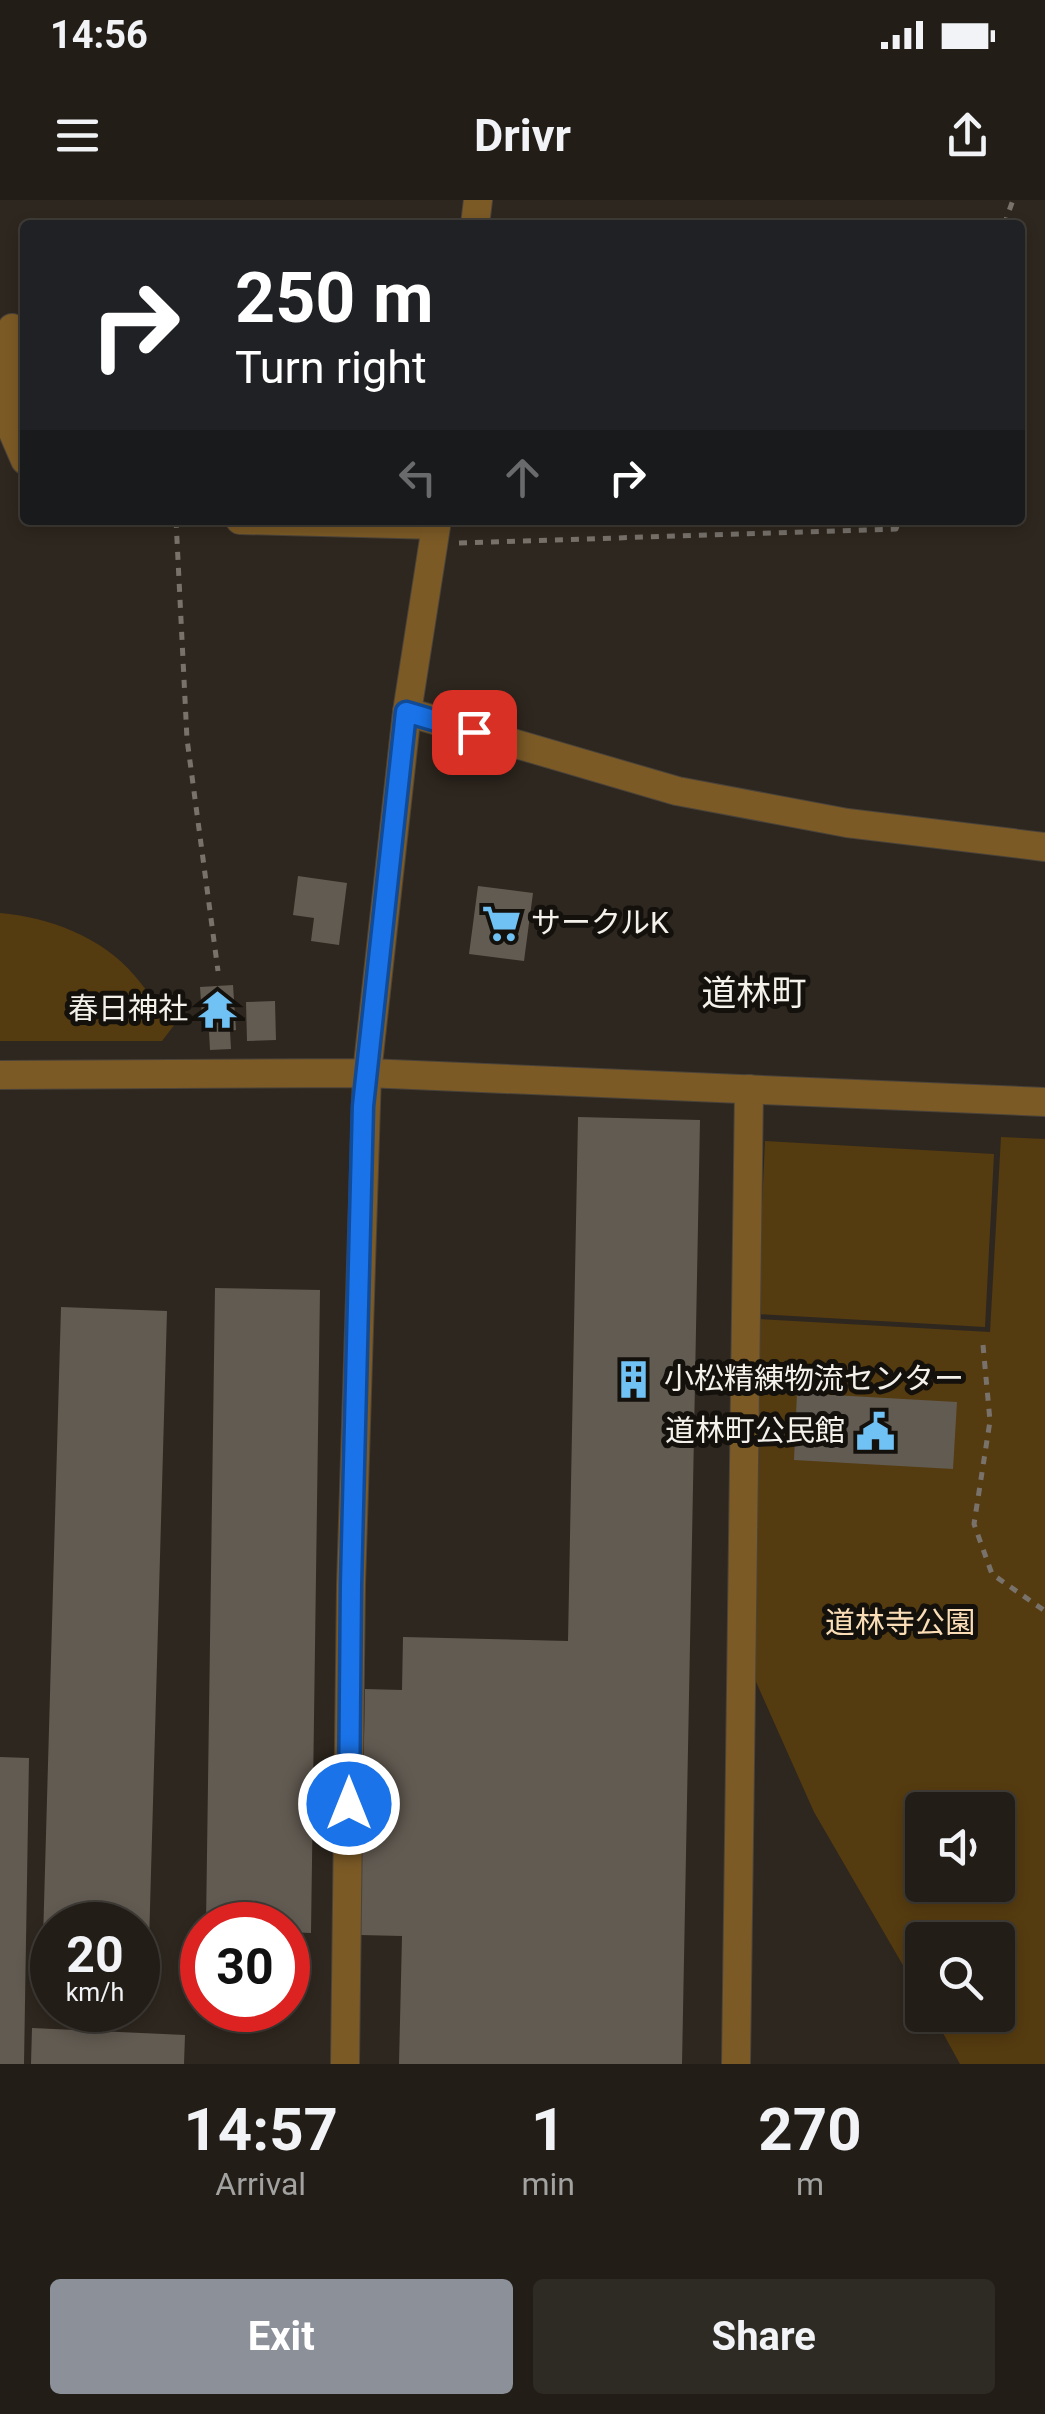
<!DOCTYPE html>
<html lang="en">
<head>
<meta charset="utf-8">
<style>
  :root { --surface:#221d17; --page:#2e2a24; --text:#f1f3f6; --muted:#a2a2a1; --line:#3f3b36; --accent:#8c9099 }
  body { margin:0; font-family:Roboto,"Noto Sans JP",sans-serif; background:var(--page); color:var(--text); height:100vh; display:flex; flex-direction:column; font-size:38px; white-space:nowrap }
  * { box-sizing:border-box; margin:0 }
  p { font-size:32px; color:var(--muted) }
  .icon { flex:none; width:55px; height:55px; fill:none; stroke:currentColor; stroke-width:2; stroke-linecap:round; stroke-linejoin:round }
  .map { position:relative; height:1864px; overflow:hidden }
  .details { display:flex; flex-direction:column; background:var(--surface); flex:1 }
  .details>* { flex:none }
  .hud { position:absolute; left:20px; top:20px; width:1005px; height:305px; border-radius:10px; box-shadow:0 5px 15px #0003,0 0 0 2px var(--line); background:#202124; color:#fff; overflow:hidden }
  .tools { position:absolute; left:905px; top:1592px; display:grid; gap:20px }
  .tools a { display:grid; place-items:center; width:110px; height:110px; border-radius:10px; background:var(--surface); box-shadow:0 5px 15px #0003,0 0 0 2px var(--line); font-size:50px }
  .speed { position:absolute; left:30px; top:1702px; display:flex; gap:20px; font-size:50px; font-weight:700; text-align:center }
  .speed>* { display:grid; place-content:center; width:130px; height:130px; border-radius:50%; background:var(--surface); box-shadow:0 5px 15px #0003,0 0 0 2px var(--line); line-height:1 }
  .speed small { font-size:25px; font-weight:400 }
  .speed .limit { border:15px solid #d22; background:#fff; color:#111 }
  .pin { position:absolute; display:grid; place-items:center; width:85px; height:85px; color:#fff; margin:-42px; border-radius:20px; box-shadow:0 5px 15px #0006 }
  .me { position:absolute; width:110px; margin:-55px; rotate:0deg; stroke-linejoin:round; filter:drop-shadow(0 0 8px #0008) }
  .turn { display:flex; align-items:center; gap:35px; height:210px; padding:0 50px; font-size:45px }
  .turn .icon { width:130px; height:130px; stroke-width:2.5 }
  .turn b { display:block; font-size:70px; line-height:85px }
  .lanes { display:flex; align-items:center; height:95px; padding:0 50px; background:#0003; justify-content:center; gap:50px; direction:ltr }
  .lanes .off { opacity:.35 }
  .eta { display:flex; justify-content:space-evenly; align-items:center; height:170px; text-align:center }
  .eta b { font-size:60px; font-weight:700; line-height:70px }
  .action { display:flex; gap:20px; margin-top:auto; padding:20px 50px }
  .action a { flex:1; height:115px; border-radius:10px; background:var(--accent); color:#fff; font-size:40px; font-weight:700; line-height:115px; text-align:center }
  .action a+a { background:var(--page); color:var(--text) }
  .status { display:flex; justify-content:space-between; align-items:center; height:70px; padding:0 50px; background:var(--surface); direction:ltr }
  .status svg { height:28px; fill:currentColor }
  header { display:flex; justify-content:space-between; align-items:center; height:130px; padding:0 50px; background:var(--surface); font-size:45px; font-weight:700 }
  .map>svg:first-child { display:block }
  .green { fill:#553b10; fill-rule:evenodd }
  .building { fill:#625b52 }
  .lines { fill:none; stroke-linecap:round; stroke-linejoin:round }
  .minor-casing { stroke:#4a433b; stroke-width:30 }
  .tertiary-casing { stroke:#4a433b; stroke-width:30 }
  .path { stroke:#78726b; stroke-width:5; stroke-dasharray:8 8; stroke-linecap:butt }
  .minor { stroke:#7b5a26; stroke-width:28 }
  .tertiary { stroke:#7b5a26; stroke-width:28 }
  .route-casing { stroke:#114b97; stroke-width:25 }
  .route { stroke:#1a73e8; stroke-width:18 }
  .labels { text-anchor:middle; stroke-width:10; stroke-linejoin:round; paint-order:stroke }
  .poi-label { font-size:30px; fill:#f4f0ea; stroke:#14110d; text-anchor:start }
  .park-label { font-size:30px; fill:#faddb6; stroke:#14110d }
  .quarter-label { font-size:35px; fill:#f4f0ea; stroke:#14110d }
</style>
</head>
<body>
<div class="status"><b>14:56</b><svg viewBox="0 0 49 12"><path d="M0 12V9h3v3zM5 12V6h3v6zM10 12V3h3v9zM15 12V0h3v12zM26 1h20v11H26zM47 4h2v5h-2z"/></svg></div>
<header><svg class="icon" aria-label="menu" viewBox="0 0 24 24"><path d="M4 6h16M4 12h16M4 18h16"/></svg>Drivr<svg class="icon" aria-label="share" viewBox="0 0 24 24"><path d="M12 15V3M7 8l5-5 5 5M5 13v7h14v-7"/></svg></header>
<div class="map">
<svg width="1045" height="1864" viewBox="0 0 1045 1864">
  <rect width="100%" height="100%" fill="#2e271f"/>
  <path class="green" d="M0,713C48,717 102,737 134,775C148,791 159,809 175,824L162,841H0Z
    M1001,937L1045,939V1864H960L933,1815H998V1740H922V1798L814,1612L753,1475L758,1119L990,1132ZM922,1610H998V1685H922Z
    M765,941L994,954L985,1127L757,1114Z"/>
  <path class="building" d="M298,676L347,683L339,745L311,741L314,718L293,715Z
    M478,686L533,693L524,761L469,754Z
    M233,785L236,830L230,831L231,849L210,850L209,832H203L200,787Z
    M275,801L276,840L247,841L246,802Z
    M578,917L700,920L682,1864H399L402,1736L360,1735L365,1489L402,1490L403,1437L568,1441Z
    M215,1088L320,1090L311,1733L288,1732V1725H206Z
    M61,1107L167,1111L148,1778H138V1725H52V1775H42Z
    M797,1193L957,1202L953,1269L794,1260Z
    M0,1557L29,1558L24,1864H0Z
    M32,1828L185,1835L184,1864H31Z"/>
  <g class="lines">
    <defs>
      <path id="minor" d="M12,128L9,223L25,260
        M240,320L436,325
        M407,512L677,591L847,623L1045,647
        M345,1864L351,1385L367,873
        M736,1864L749,889"/>
      <path id="tertiary" d="M475,25L478,0
        M367,873L407,512L437,320
        M0,875L367,873L1045,902"/>
    </defs>
    <use href="#minor" class="minor-casing"/>
    <use href="#tertiary" class="tertiary-casing"/>
    <path class="path" d="M1004,25L1013,0
      M176,320L187,539L218,771
      M459,343L896,329L899,320
      M983,1145L990,1221L974,1324L992,1374L1045,1411"/>
    <use href="#minor" class="minor"/>
    <use href="#tertiary" class="tertiary"/>
  </g>
  <g class="lines">
    <defs>
      <path id="route" d="M349,1604L351,1385L363,906L406,512L474,532"/>
    </defs>
    <use href="#route" class="route-casing"/>
    <use href="#route" class="route"/>
  </g>
  <defs>
    <symbol id="supermarket-bare" viewBox="-9 -9 18 18"><path d="M-6-5.5h2.5l.6 2H6L4.5 2H-2.5L-4.4-4H-6ZM-1.5 3.2a1.3 1.3 0 1 0 .1 0ZM3 3.2a1.3 1.3 0 1 0 .1 0Z" fill="#70c1f4" stroke="#14110d" stroke-width="2.5" paint-order="stroke"/></symbol>
    <symbol id="temple-bare" viewBox="-9 -9 18 18"><path d="M0-6L5-2H3V0L6.5 2.5H4V6H1.5V3h-3V6H-4V2.5H-6.5L-3 0V-2H-5Z" fill="#70c1f4" stroke="#14110d" stroke-width="2.5" paint-order="stroke"/></symbol>
    <symbol id="building-bare" viewBox="-9 -9 18 18"><path d="M-4-6H4V6H1V3H-1V6H-4ZM-2.5-4.3h1.7v1.8h-1.7ZM.8-4.3h1.7v1.8H.8ZM-2.5-1h1.7V.8h-1.7ZM.8-1h1.7V.8H.8Z" fill="#70c1f4" stroke="#14110d" stroke-width="2.5" paint-order="stroke"/></symbol>
    <symbol id="civic-bare" viewBox="-9 -9 18 18"><path d="M-.6-6.5H3V-4.5H.6V-3L4-1V1h2V6H-6V1h2V-1L-.6-3ZM-1.2 2.5V6h2.4V2.5Z" fill="#70c1f4" stroke="#14110d" stroke-width="2.5" paint-order="stroke"/></symbol>
  </defs>
  <g fill-rule="evenodd">
    <use href="#supermarket-bare" x="474" y="696" width="55" height="55"/>
    <use href="#temple-bare" x="190" y="782" width="55" height="55"/>
    <use href="#building-bare" x="606" y="1152" width="55" height="55"/>
    <use href="#civic-bare" x="848" y="1204" width="55" height="55"/>
  </g>
  <g class="labels">
    <g class="poi-label">
      <text x="531" y="733">サークルK</text>
      <text x="188" y="819" text-anchor="end">春日神社</text>
      <text x="664" y="1189">小松精練物流センター</text>
      <text x="845" y="1241" text-anchor="end">道林町公民館</text>
    </g>
    <g class="park-label">
      <text x="900" y="1433">道林寺公園</text>
    </g>
    <g class="quarter-label">
      <text x="754" y="805">道林町</text>
    </g>
  </g>
</svg>
<div class="tools">
<a><svg class="icon" aria-label="sound" viewBox="0 0 24 24"><path d="M4 9h4l5-4v14l-5-4H4zM17 9q2 3 0 6"/></svg></a>
<a><svg class="icon" aria-label="search" viewBox="0 0 24 24"><circle cx="10" cy="10" r="6"/><path d="M15 15l6 6"/></svg></a>
</div>
<div class="speed"><div>20<small>km/h</small></div><div class="limit">30</div></div>
<div class="pin" style="left:474px;top:532px;background:#d93025"><svg class="icon" aria-label="arrive" viewBox="0 0 24 24"><path d="M6 21V4h12l-3 4 3 4H6"/></svg></div>
<svg class="me" style="left:349px;top:1604px" viewBox="-20 -20 40 40"><circle r="17" fill="#1a73e8" stroke="#fff" stroke-width="3"/><path d="M0-11L8 9 0 5-8 9z" fill="#fff"/></svg>
<div class="hud">
<div class="turn"><svg class="icon" aria-label="right" viewBox="0 0 24 24"><path d="M7 20v-9h11M14 6l5 5-5 5"/></svg><div><b>250 m</b>Turn right</div></div>
<div class="lanes"><svg class="icon off" aria-label="left" viewBox="0 0 24 24"><path d="M17 20v-9H6M10 6l-5 5 5 5"/></svg><svg class="icon off" aria-label="ahead" viewBox="0 0 24 24"><path d="M12 20V5M6 11l6-6 6 6"/></svg><svg class="icon" aria-label="right" viewBox="0 0 24 24"><path d="M7 20v-9h11M14 6l5 5-5 5"/></svg></div>
</div>
</div>
<section class="details">
<div class="eta">
<div><b>14:57</b><p>Arrival</p></div>
<div><b>1</b><p>min</p></div>
<div><b>270</b><p>m</p></div>
</div>
<div class="action"><a>Exit</a><a>Share</a></div>
</section>
</body>
</html>
